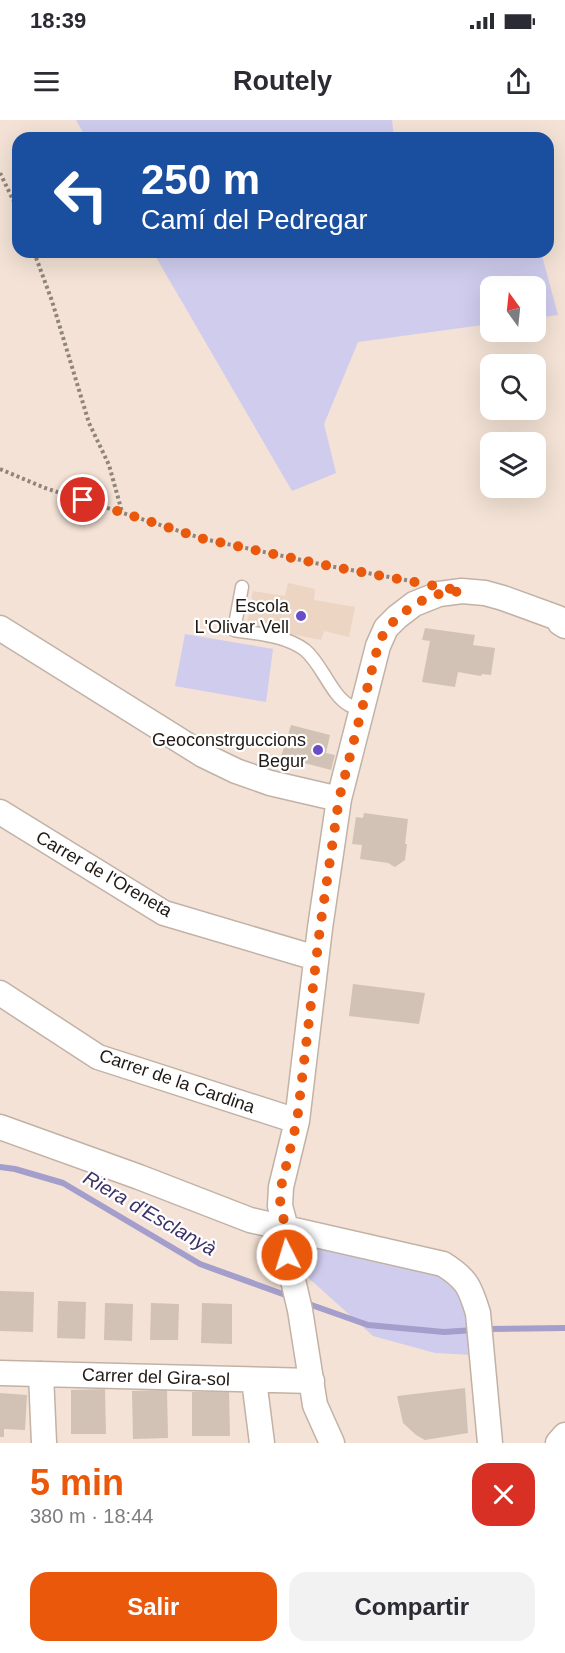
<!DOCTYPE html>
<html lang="es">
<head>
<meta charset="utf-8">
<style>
  :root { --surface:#fff; --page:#f2f2f3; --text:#2b2b33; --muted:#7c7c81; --accent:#ea580c }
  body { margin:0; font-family:Arial,sans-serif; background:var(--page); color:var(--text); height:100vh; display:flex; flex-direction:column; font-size:22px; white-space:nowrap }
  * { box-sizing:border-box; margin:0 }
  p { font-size:20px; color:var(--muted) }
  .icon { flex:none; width:33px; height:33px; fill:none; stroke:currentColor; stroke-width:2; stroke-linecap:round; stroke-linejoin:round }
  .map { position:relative; height:1323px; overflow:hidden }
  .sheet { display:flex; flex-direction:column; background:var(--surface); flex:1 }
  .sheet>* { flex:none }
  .guide { position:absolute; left:12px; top:12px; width:542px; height:126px; border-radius:18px; box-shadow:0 6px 24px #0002; background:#1a4fa0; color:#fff; overflow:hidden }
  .needle { width:39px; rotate:345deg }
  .buttons { position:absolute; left:480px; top:156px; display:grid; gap:12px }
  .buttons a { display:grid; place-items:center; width:66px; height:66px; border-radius:12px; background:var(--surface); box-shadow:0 6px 24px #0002; font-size:30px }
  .pin { position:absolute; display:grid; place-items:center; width:51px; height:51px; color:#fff; margin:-26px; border:3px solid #fff; border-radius:50%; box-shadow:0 2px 6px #0007 }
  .me { position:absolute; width:66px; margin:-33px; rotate:355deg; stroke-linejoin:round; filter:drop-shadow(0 0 4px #0008) }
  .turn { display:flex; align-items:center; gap:21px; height:126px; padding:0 30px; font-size:27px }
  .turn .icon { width:78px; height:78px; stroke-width:2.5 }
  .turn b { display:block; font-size:42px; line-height:51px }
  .round { display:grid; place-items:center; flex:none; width:63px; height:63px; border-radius:18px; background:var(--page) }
  .overview { display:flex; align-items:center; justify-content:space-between; height:102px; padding:0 30px }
  h1 { font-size:36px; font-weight:600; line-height:45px; color:var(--accent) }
  .cta { display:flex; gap:12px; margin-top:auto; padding:12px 30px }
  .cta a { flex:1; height:69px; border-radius:18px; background:var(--accent); color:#fff; font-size:24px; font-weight:600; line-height:69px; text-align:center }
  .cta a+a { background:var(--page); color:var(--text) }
  .status { display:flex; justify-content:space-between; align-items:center; height:42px; padding:0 30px; background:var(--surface); direction:ltr }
  .status svg { height:16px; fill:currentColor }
  header { display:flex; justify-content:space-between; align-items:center; height:78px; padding:0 30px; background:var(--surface); font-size:27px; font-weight:600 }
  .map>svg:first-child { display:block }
  .built { fill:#ecd5c3 }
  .green { fill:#cfccee }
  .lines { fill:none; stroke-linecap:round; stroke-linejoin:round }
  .stream { stroke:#a39ecb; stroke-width:6 }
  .building { fill:#d2c2b5 }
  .service-casing { stroke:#c2b2a6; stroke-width:15 }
  .minor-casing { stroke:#c2b2a6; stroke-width:27 }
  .path { stroke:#90847b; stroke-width:4; stroke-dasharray:3 3; stroke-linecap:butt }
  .service { stroke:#fff; stroke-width:12 }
  .minor { stroke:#fff; stroke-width:24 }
  .route { stroke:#ea580c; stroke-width:10; stroke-dasharray:0 18 }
  .poi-dot { fill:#6a4dc6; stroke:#fff; stroke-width:2 }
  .labels { text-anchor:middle; stroke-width:4.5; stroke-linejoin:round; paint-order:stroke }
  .poi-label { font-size:18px; fill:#201a16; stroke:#fff; text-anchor:end }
  .street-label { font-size:18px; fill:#201a16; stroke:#fff }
  .water-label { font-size:20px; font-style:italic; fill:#3c316a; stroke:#fff }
</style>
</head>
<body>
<div class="status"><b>18:39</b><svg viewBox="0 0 49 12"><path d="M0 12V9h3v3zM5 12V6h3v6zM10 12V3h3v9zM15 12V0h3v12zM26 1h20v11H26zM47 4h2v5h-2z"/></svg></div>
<header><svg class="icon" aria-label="menu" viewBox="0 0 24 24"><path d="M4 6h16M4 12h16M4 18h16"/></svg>Routely<svg class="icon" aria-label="share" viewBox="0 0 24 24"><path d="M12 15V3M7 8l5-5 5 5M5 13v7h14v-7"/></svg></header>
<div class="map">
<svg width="565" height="1323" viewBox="0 0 565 1323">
  <rect width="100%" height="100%" fill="#f3e2d5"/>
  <path class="built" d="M288,463L315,469L314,480L355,487L349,517L324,511L321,520L247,505L253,471L285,476Z"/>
  <path class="green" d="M76,0H392L394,18H86Z
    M153,132H541L558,195L536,198V166H490V204L358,222L324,304L336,353L292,371Z
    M185,514L273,529L266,582L175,566Z
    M307,1126H313L427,1150L454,1165L466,1177L473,1235L435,1233L373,1216L302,1152L303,1129Z"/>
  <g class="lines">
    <path class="stream" d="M0,1047L15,1049L63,1063L200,1144L291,1177
      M303,1182L368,1205L444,1212L474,1210
      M485,1209L565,1208"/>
  </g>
  <path class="building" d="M425,508L475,515L473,525L495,528L491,555L482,554L481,556L458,552L455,567L422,562L430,521L422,520Z
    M291,605L330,615L326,633L335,635L331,650L281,637Z
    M364,693L408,699L405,724H407L405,740L395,747L388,743L360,739L362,725L352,724L356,697L363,698Z
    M353,864L425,873L419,904L349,896Z
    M0,1171L34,1172L33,1212L0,1211Z
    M58,1181L86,1182L85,1219L57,1218Z
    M105,1183L133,1184L132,1221L104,1220Z
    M151,1183L179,1184L178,1220H150Z
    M202,1183L232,1184V1224L201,1223Z
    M465,1268L468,1313L425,1320L416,1315L403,1303L397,1276Z
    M105,1269L106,1314H71V1270Z
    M167,1270L168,1318L133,1319L132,1271Z
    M229,1271L230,1316H192V1272Z
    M0,1273L27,1275L25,1310L4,1309V1317H0Z"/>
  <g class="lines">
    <defs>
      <path id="service" d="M242,467L234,510C258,514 285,515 305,530C322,544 331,575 349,585C352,587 358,588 362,589"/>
      <path id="minor" d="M0,508L203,635L236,651L270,663L339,679
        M0,692L164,793L316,838
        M0,873L98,937L297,1001
        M0,1007L139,1057L250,1100L443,1144C467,1159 470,1167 478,1193L490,1323
        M0,1253L312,1261
        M41,1254L44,1323
        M254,1260L262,1323
        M332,1323L315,1285L300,1190L287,1135L286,1108L280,1086L281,1067L297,1001L320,808L339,679L378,526L386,508L397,497L414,484L439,474L462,471L485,473L503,478L558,498L560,503L565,506
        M558,1323L565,1315"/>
    </defs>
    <use href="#service" class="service-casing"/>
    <use href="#minor" class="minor-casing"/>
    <path class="path" d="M0,53L18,90
      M34,132L52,181L89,303L109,345L122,392
      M0,349L45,368L204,419L329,446L411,461"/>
    <use href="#service" class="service"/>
    <use href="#minor" class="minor"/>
  </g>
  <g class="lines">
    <path class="route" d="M83,380L204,419L329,446L462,471L439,474L414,484L386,508L378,526L339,679L320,808L297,1001L281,1067L280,1086L286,1108L287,1135"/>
  </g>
  <g class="poi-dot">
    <circle cx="301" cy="496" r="6"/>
    <circle cx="318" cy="630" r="6"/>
  </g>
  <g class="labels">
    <g class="poi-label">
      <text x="289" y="492">Escola<tspan x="289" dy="21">L'Olivar Vell</tspan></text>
      <text x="306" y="626">Geoconstrguccions<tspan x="306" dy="21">Begur</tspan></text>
    </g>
    <g class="street-label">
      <text transform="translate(104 754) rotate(30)" y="6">Carrer de l'Oreneta</text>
      <text transform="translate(177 961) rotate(19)" y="6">Carrer de la Cardina</text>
      <text transform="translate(156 1257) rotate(2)" y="6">Carrer del Gira-sol</text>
    </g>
    <g class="water-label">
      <text transform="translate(150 1093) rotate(30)" y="7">Riera d'Esclanyà</text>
    </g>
  </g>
</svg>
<div class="buttons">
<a><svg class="needle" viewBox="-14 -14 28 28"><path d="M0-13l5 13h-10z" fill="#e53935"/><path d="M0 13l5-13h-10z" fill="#7c7c81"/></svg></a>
<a><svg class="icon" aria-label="search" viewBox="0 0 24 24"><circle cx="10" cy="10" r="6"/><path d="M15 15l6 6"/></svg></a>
<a><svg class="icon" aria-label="layers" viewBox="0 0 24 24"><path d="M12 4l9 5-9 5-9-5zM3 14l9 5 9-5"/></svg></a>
</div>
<div class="pin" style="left:83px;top:380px;background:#d93025"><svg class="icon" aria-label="arrive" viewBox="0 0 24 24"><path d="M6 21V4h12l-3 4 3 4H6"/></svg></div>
<svg class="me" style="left:287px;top:1135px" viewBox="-20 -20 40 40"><circle r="17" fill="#ea580c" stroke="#fff" stroke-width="3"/><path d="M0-11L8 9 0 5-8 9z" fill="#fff"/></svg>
<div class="guide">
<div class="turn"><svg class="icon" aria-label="left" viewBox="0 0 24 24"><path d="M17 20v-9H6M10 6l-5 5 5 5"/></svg><div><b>250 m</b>Camí del Pedregar</div></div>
</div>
</div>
<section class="sheet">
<div class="overview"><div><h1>5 min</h1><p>380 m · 18:44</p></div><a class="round" style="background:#d93025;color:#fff"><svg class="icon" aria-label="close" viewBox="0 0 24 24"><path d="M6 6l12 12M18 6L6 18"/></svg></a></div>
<div class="cta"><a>Salir</a><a>Compartir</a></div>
</section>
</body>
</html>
